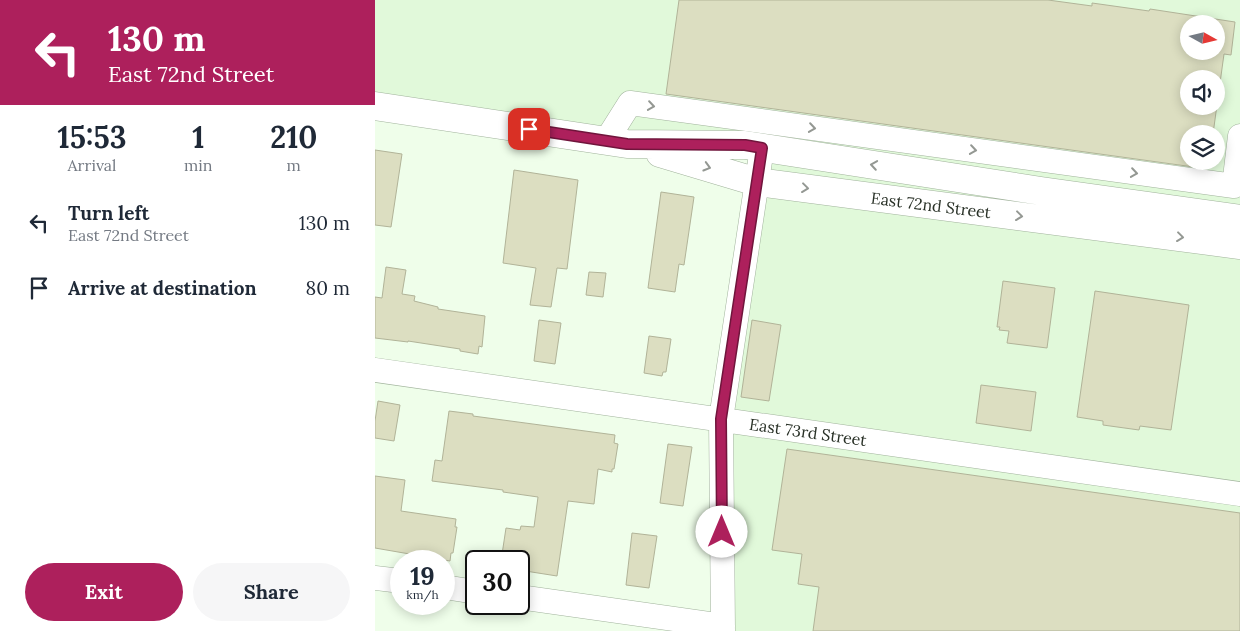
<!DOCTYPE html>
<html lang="en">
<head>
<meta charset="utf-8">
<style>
  :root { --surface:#fff; --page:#f6f6f7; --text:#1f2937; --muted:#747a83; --accent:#ad205c }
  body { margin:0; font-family:Lora,serif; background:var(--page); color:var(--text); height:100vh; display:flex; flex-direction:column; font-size:19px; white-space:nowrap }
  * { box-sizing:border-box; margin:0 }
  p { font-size:16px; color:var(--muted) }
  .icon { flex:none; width:28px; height:28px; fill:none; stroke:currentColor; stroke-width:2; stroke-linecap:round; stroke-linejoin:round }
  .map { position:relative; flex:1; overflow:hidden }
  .side { display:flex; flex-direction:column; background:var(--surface); width:375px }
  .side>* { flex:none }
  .banner { background:#ad205c; color:#fff; overflow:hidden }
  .needle { width:32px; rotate:98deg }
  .controls { position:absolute; left:805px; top:15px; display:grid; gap:10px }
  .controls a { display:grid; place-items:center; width:45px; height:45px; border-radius:50%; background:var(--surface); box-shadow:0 2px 12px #0003; font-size:25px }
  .speed { position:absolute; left:15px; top:550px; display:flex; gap:10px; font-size:25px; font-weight:700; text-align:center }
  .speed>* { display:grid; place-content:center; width:65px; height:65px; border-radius:50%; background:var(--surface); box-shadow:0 2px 12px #0003; line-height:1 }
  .speed small { font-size:12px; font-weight:400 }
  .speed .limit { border:2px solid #111; border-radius:8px; background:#fff; color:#111 }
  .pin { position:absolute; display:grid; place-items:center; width:42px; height:42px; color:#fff; margin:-21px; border-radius:10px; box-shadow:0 2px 8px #0006 }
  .me { position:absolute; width:55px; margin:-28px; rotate:0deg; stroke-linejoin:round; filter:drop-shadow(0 0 4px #0008) }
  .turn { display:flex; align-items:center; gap:18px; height:105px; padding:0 25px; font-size:22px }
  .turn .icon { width:65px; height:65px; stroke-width:2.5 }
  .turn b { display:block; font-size:35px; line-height:42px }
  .eta { display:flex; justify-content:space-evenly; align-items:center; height:85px; text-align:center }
  .eta b { font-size:30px; font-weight:700; line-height:35px }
  .primary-button { display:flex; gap:10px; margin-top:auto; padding:10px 25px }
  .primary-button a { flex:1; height:58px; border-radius:30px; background:var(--accent); color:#fff; font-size:20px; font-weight:700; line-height:58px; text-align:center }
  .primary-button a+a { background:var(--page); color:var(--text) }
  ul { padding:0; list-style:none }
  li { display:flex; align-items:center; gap:15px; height:65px; padding:0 25px }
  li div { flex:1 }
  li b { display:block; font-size:19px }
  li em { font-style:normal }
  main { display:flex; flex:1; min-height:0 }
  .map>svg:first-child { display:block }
  .built { fill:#e1f9da; fill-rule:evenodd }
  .building { fill:#dcdec1; stroke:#b1b398; fill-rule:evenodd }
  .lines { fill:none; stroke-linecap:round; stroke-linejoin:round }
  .minor-casing { stroke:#a1b39c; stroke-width:25 }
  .major-casing { stroke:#a1b39c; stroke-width:29 }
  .minor { stroke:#fff; stroke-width:24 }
  .major { stroke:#fff; stroke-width:28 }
  .oneway { stroke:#949893 }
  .route-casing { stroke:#70153c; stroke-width:12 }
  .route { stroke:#ad205c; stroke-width:9 }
  .labels { text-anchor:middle; stroke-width:4.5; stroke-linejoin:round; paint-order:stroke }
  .street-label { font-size:16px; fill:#293127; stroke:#fff }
</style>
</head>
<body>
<main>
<section class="side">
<div class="banner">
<div class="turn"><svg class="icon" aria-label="left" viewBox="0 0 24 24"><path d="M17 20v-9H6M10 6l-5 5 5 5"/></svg><div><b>130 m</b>East 72nd Street</div></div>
</div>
<div class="eta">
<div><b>15:53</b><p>Arrival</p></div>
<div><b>1</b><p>min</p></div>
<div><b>210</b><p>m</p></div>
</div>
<ul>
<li><svg class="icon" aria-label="left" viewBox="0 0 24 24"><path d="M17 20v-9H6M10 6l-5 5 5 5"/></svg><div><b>Turn left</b><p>East 72nd Street</p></div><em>130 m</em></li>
<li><svg class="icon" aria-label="arrive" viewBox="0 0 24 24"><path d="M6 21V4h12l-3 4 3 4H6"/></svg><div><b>Arrive at destination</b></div><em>80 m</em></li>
</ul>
<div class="primary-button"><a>Exit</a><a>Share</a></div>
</section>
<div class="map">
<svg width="865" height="631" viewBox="0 0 865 631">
  <rect width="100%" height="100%" fill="#effeea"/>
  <path class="built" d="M0,0H865V631H348L346,419L387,148L0,106ZM814,24H841V51H814ZM814,79H841V106H814ZM814,134H841V161H814Z"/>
  <path class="building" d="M304,0H673L717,6V3L774,11L775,9L860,22L856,55L849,54L838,134H814V161H827L826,168L291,94ZM814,24H841V51H814ZM814,79H841V106H814Z
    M0,150L27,154L16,227L0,225Z
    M139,170L203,180L192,269L182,268L176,307L155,305L161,268L128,263Z
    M286,192L319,197L309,265L304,264L300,292L273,288Z
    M11,267L31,270L27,294L40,296L39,301L63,307V309L110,316L107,347L104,346L103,354L85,351V349L33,341V342L0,338V297L7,298Z
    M214,272L231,273L228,297L211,295Z
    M628,281L680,288L672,348L632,343L634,331L624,330L625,327H622Z
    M720,291L814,305L796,430L765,426L764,430L728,425V421L702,417Z
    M164,320L186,323L180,364L159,361Z
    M377,320L406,325L394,401L366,397Z
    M274,336L296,339L291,372H288L287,376L269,373Z
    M606,385L661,392L656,431L601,423Z
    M3,401L25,405L19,441L0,438V421Z
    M74,411L98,414V416L240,435L239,443L243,444L239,469H237V472L223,469L219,504L193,501L182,576L144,570V561H126L131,528L145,530L146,526L159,527L163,497L128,492V490L57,481L60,460L67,461Z
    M293,444L317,447L308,506L285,503Z
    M412,449L865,513V631H438L444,587L423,584L427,554L397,550Z
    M0,476L30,480L26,511L81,519L80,527H82L78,553H76L75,561L0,548Z
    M257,533L282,536L274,588L251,585Z"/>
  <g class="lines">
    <defs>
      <path id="minor" d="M231,141L255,103L859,186L865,136
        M0,370L865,494
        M0,578L26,581
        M69,587L101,592
        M144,597L348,626
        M348,631L346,419L387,148"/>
      <path id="major" d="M0,106L252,144L370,145L666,191L865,219
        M285,153L382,182L865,245"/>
    </defs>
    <use href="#minor" class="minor-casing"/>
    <use href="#major" class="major-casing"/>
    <use href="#minor" class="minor"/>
    <use href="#major" class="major"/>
  </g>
  <defs><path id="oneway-chevron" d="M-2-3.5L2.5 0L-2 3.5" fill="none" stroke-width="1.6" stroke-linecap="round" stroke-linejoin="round" transform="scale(1.25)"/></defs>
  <g class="oneway">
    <use href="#oneway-chevron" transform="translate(276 106) rotate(8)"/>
    <use href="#oneway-chevron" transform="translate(437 128) rotate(8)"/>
    <use href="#oneway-chevron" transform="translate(598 150) rotate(8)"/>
    <use href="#oneway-chevron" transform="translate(499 165) rotate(-171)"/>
    <use href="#oneway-chevron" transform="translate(332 167) rotate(16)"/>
    <use href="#oneway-chevron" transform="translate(759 173) rotate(8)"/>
    <use href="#oneway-chevron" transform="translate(430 188) rotate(7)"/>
    <use href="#oneway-chevron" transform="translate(644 216) rotate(7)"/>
    <use href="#oneway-chevron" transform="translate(805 237) rotate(7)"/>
  </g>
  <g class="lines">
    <defs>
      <path id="route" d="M154,129L252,144L370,145L387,148L346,419L347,532"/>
    </defs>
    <use href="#route" class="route-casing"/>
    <use href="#route" class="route"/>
  </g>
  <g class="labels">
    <g class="street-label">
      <text transform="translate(556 205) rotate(7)" y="6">East 72nd Street</text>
      <text transform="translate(433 432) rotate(8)" y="6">East 73rd Street</text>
    </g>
  </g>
</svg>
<div class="controls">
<a><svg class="needle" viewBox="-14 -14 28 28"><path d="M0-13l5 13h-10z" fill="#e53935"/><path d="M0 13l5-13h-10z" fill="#747a83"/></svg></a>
<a><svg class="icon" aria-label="sound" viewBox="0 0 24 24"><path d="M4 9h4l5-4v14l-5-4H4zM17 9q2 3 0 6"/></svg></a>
<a><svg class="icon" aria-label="layers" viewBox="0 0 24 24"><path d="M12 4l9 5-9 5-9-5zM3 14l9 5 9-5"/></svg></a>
</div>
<div class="speed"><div>19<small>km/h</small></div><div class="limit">30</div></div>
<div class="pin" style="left:154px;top:129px;background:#d93025"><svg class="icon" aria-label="arrive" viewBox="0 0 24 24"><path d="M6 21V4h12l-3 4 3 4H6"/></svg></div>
<svg class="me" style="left:347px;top:532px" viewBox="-20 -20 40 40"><circle r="19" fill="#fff"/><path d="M0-13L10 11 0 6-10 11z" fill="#ad205c"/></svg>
</div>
</main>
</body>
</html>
